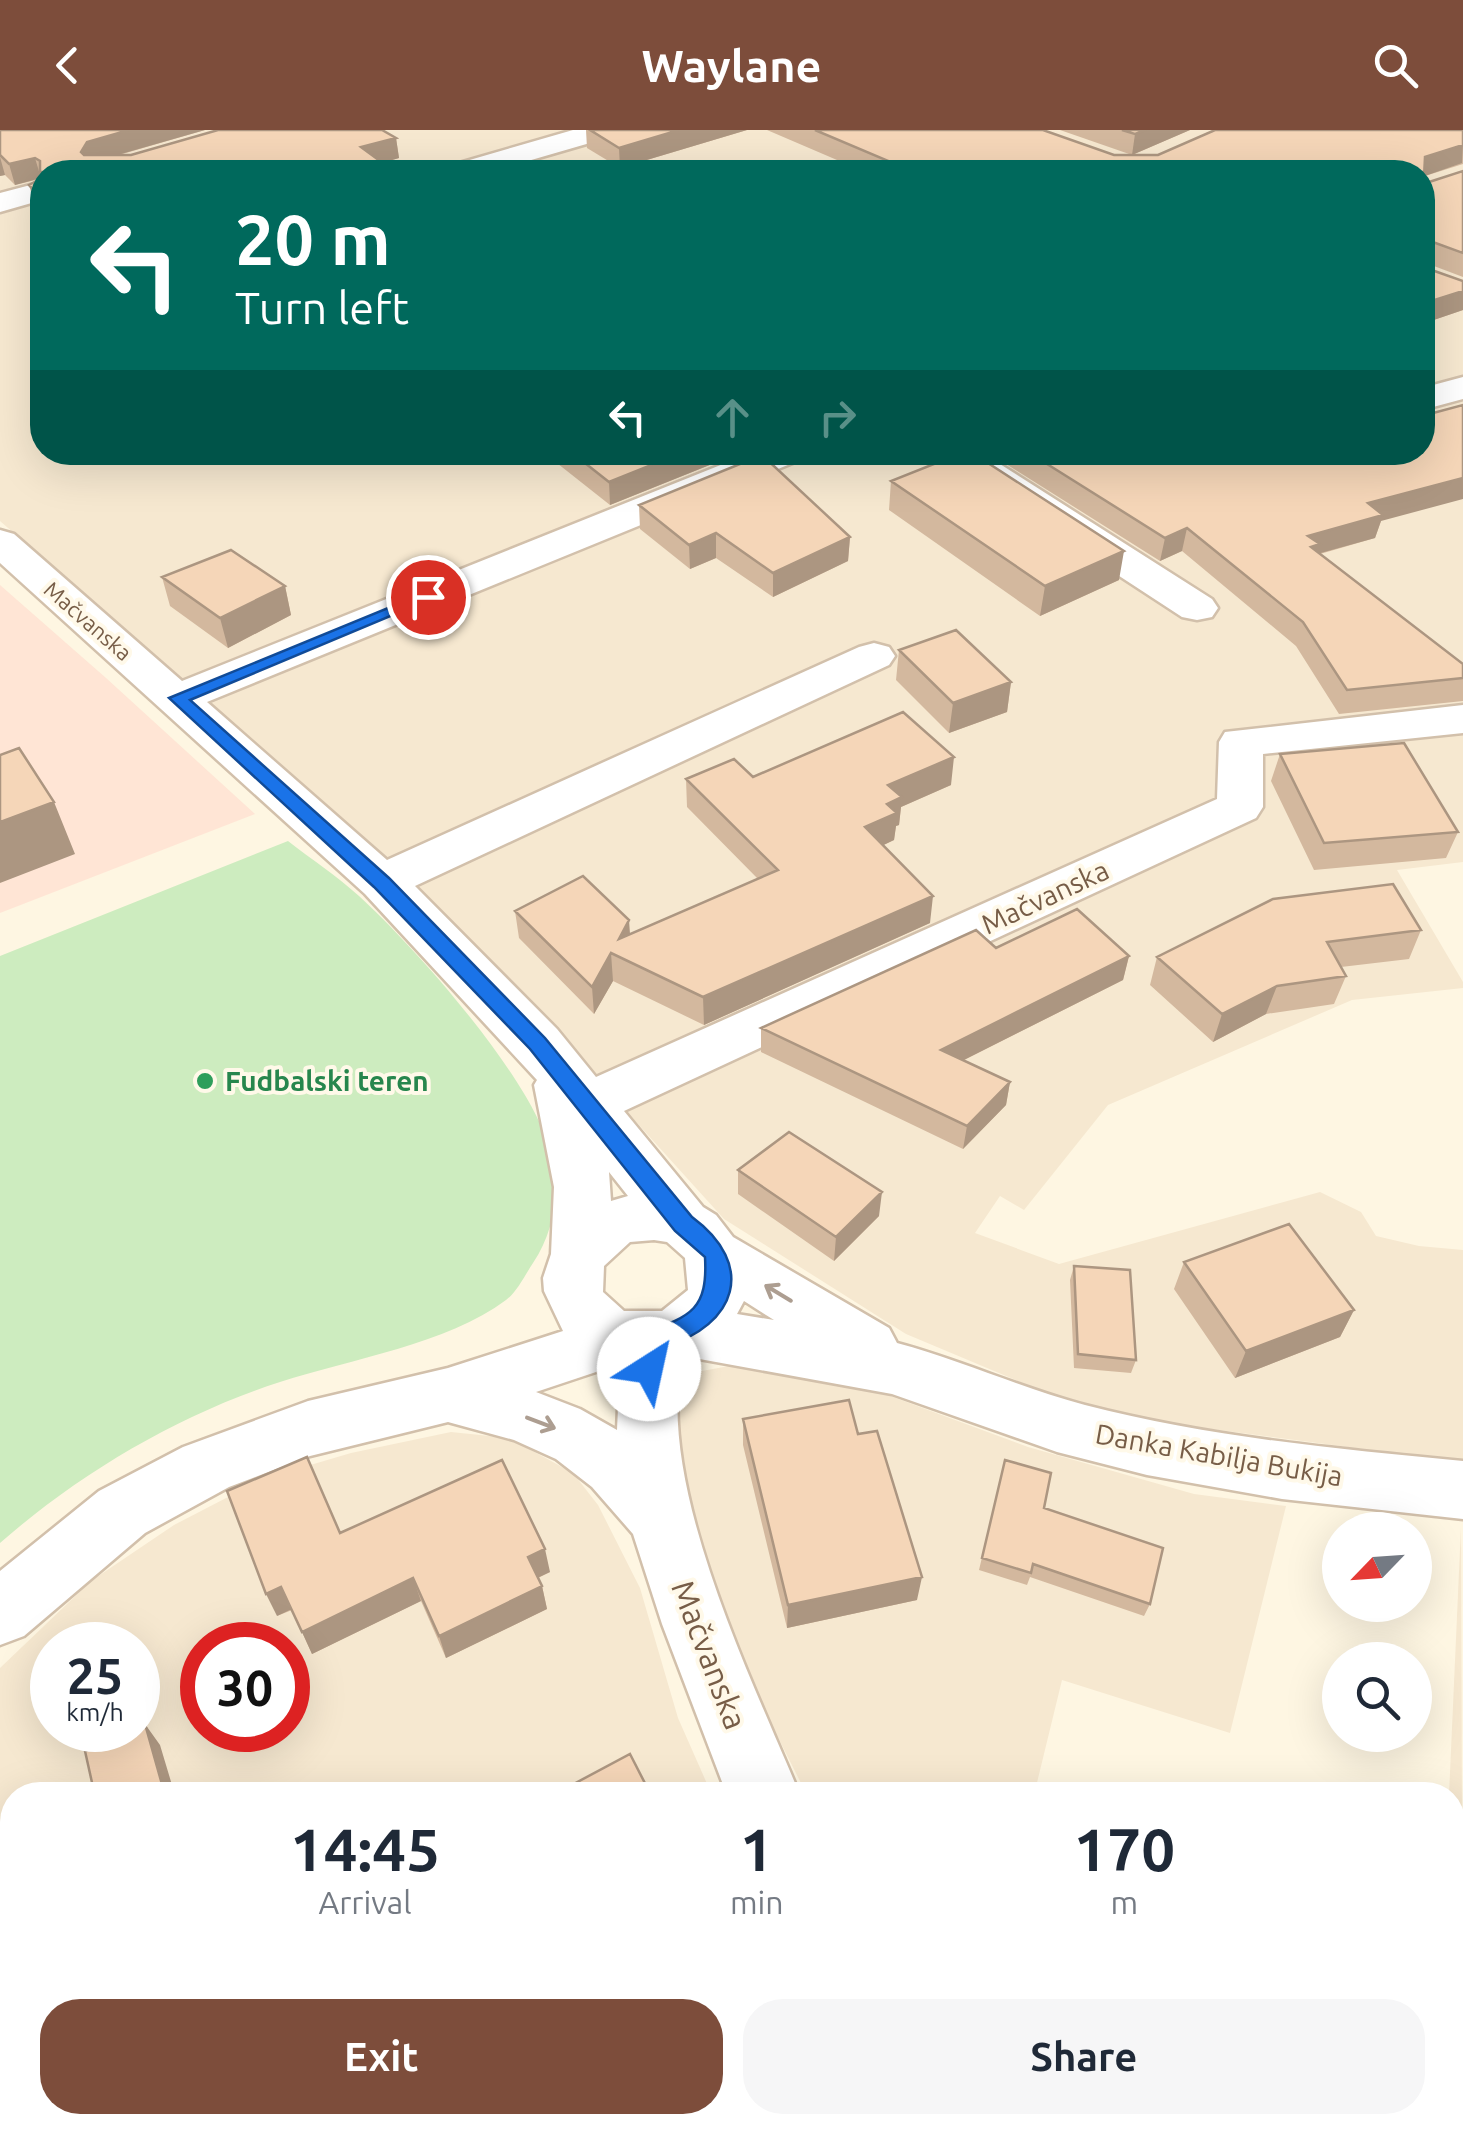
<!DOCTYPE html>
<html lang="en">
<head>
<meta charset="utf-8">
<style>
  :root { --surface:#fff; --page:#f6f6f7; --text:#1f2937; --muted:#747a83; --accent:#7d4d3b }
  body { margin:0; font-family:Ubuntu,sans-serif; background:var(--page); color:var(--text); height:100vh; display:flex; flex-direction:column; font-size:38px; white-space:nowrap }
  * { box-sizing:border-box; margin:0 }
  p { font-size:32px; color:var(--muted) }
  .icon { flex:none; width:55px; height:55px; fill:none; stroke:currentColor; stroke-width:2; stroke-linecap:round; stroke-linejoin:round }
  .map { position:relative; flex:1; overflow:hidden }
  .sheet { position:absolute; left:0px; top:1652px; width:1465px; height:352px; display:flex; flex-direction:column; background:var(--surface); border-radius:40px 40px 0 0; box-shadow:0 10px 40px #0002 }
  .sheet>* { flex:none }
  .banner { position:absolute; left:30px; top:30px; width:1405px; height:305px; border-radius:40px; box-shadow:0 10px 40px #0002; background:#00695c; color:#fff; overflow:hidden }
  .needle { width:65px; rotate:245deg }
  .fabs { position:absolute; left:1322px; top:1382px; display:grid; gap:20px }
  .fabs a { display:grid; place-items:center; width:110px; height:110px; border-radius:50%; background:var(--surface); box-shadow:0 10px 40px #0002; font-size:50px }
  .speed { position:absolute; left:30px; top:1492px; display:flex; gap:20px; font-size:50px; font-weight:700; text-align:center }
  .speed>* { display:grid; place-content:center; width:130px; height:130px; border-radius:50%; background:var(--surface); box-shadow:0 10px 40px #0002; line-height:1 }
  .speed small { font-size:25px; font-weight:400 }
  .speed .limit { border:15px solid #d22; background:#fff; color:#111 }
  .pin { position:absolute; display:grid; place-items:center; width:85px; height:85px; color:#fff; margin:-42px; border:5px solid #fff; border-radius:50%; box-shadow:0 2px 10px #0007 }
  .me { position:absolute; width:110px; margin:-55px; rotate:35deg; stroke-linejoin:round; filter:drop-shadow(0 0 8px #0008) }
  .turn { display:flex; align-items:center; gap:35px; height:210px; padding:0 40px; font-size:45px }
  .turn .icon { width:130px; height:130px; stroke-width:2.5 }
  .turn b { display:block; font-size:70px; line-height:85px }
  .lanes { display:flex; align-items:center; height:95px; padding:0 40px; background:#0003; justify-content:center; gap:50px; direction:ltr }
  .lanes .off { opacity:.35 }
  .eta { display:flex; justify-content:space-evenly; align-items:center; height:170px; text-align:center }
  .eta b { font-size:60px; font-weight:700; line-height:70px }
  .action { display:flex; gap:20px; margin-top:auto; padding:20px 40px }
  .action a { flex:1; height:115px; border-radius:40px; background:var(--accent); color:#fff; font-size:40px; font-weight:700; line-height:115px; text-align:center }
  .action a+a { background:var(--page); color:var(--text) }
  header { display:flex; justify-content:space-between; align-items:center; height:130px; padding:0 40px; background:var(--accent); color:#fff; font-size:45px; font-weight:700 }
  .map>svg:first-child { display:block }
  .residential { fill:#f6e8d0; fill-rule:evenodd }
  .commercial { fill:#ffe5d5 }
  .green { fill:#cdecbf }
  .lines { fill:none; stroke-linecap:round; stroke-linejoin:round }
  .minor-casing { stroke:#d2c0ab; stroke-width:5 }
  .minor { fill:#fff; fill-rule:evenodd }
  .wall { fill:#d3b89e }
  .shaded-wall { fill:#ac9681 }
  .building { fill:#f5d6b8; stroke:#ac9681; stroke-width:2.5 }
  .oneway { stroke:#ad9e91 }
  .route { fill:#1a73e8; stroke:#114b97; stroke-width:2.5 }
  .leisure-dot { fill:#2e9e5b; stroke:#fff9e9; stroke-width:4 }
  .labels { text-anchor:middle; stroke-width:8; stroke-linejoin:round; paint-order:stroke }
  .far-street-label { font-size:22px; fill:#775d47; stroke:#fff9e9 }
  .street-label { font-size:28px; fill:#775d47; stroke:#fff9e9 }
  .leisure-label { font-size:28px; font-weight:bold; fill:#27864d; stroke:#fff9e9; text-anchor:start }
  .near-street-label { font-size:32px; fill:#775d47; stroke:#fff9e9 }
</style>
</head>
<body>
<header><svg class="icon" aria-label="back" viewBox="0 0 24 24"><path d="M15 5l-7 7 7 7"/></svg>Waylane<svg class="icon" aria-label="search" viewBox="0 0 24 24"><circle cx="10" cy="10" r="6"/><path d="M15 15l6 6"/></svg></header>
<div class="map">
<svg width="1463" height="2003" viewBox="0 0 1463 2003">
  <rect width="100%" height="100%" fill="#fef6e2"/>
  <path class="residential" d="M0,0H1463V732L1397,740L1463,852V858L1352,870L1108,975L1024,1080L1000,1066L975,1103L1059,1134L1320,1062L1361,1082L1376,1106L1419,1116L1463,1120V1332L1158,1292L1051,1265L906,1204L724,1089L628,983L311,662L0,391ZM42,42H1422V322H42Z
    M745,1233L839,1247L1028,1317L1194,1364L1286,1376L1230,1603L1062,1550L1034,1665H807L755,1562L702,1428L673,1307L670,1247Z
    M451,1302L509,1308L573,1343L598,1375L640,1458L678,1588L712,1665H12V1992H868L873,2003H0V1538L91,1451L174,1395L263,1349L351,1323ZM52,1515H138V1600H52ZM202,1515H288V1600H202Z
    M1461,1397L1463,2003H1383L1385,1993L1452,1992V1665H1449Z"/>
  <path class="commercial" d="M0,455L106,548L255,684L0,783Z"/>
  <path class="green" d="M288,711C311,729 337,746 359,766C415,817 542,959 553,1032C559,1068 553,1103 533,1133C525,1145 517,1162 506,1170C447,1214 351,1229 280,1252C178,1285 80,1343 0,1413V826Z"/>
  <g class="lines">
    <defs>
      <path id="minor" d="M573,0H618L614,6L490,42H445L449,36Z
        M42,52V70L0,82V63Z
        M1463,247V269L1422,280V258Z
        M753,322H805L800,330L207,572L387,730L859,517L874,513L889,517L895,526L889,535L415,756L557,899L596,947L1217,669L1219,612L1225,602L1463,575V603L1263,624V677L1256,688L624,981L703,1077L716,1085L733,1107L889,1198L897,1213C961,1230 1021,1258 1085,1275C1209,1307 1336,1319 1463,1331V1389L1282,1369L1147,1345L1057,1322L892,1264L683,1226C653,1350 752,1549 800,1665H727L662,1494L633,1404L592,1357L556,1329L514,1310L448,1292L310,1326L229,1357L145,1403L24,1506L0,1515V1441L99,1361L183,1317L308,1271L448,1238L563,1201L544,1161L543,1148L551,1124L554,1057L534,955L537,950L365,764L0,433V400L14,404L182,551ZM609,1042L628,1066L611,1071ZM654,1110L667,1112L685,1128L688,1160L662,1181H624L603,1162L604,1136L630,1112ZM744,1171L774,1190L737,1184ZM620,1234L617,1300L580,1279L536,1262Z
        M937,322H981L1212,469L1218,478L1212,487L1197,490L1182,487L942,330Z
        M891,1992H973L978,2003H895Z"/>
    </defs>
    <use href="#minor" class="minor-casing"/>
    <use href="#minor" class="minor"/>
  </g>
  <path class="wall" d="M0,0H205L119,25L396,8L399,28L382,33L42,42V83L35,76L29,55L40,49L15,55L5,45L0,46Z
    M586,0H747L620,38L587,18Z
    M767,0H1043L1114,25H1132L1060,0H1190L1132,25H1158L1463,0V34L1425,46L1424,48L1429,52L1463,41V147L1426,133V138L1463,151V180L1422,194V42H865Z
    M548,322H742L610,375L548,326Z
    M1008,322H1422L1381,391L1375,408L1320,424L1463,534V571L1339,584L1296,516L1182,421L1160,431L1006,334Z
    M891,351L1119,450L1040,486L889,380Z
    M639,375L850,407L848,431L773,467L716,428L690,439L640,399Z
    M162,447L285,456L291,485L228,518L170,476Z
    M899,520L1011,552L1007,582L949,603L896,550Z
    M1280,624L1458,702L1446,728L1314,740L1271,651Z
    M753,647L951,655L901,677L899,695L896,696L894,710L883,715L930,793L704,895L613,851L594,884L519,808L515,781L630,804L758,749L687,677L686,649Z
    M1421,800L1409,829L1341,837L1346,846L1334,874L1266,884L1213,912L1150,855L1157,827Z
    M996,818L1129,826L1123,850L964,930L1010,952L1006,975L963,1019L761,922V898Z
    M738,1040L879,1086L834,1131L738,1064Z
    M1184,1132L1354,1180L1340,1207L1235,1248L1174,1159Z
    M1074,1136L1136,1230L1131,1243L1074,1238L1070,1150Z
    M743,1289L858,1304L917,1470L787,1498L743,1315Z
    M1005,1330L1044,1378L1150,1474L1144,1486L1030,1447L1027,1455L979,1440Z
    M340,1403L550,1442L538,1448L542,1456L547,1479L446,1528L421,1471L312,1524L292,1480L277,1486Z"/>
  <path class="shaded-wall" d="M129,0H205L93,32L81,22L87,12Z
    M679,0H747L620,38L619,18Z
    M1146,0H1190L1132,25L1135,4Z
    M396,8L399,28L365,38L361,17Z
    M1463,15L1462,33L1422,47L1425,27Z
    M0,27L5,45L0,46Z
    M35,28L41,48L15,55L9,34Z
    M1463,161V180L1422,194V174Z
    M684,322H742L610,375L609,352Z
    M1463,348V369L1381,391L1375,408L1317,424L1313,437L1308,406L1368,373Z
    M1187,398L1182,421L1160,431L1165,408Z
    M716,403V428L690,439L689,415Z
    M850,407L848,431L773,467V443Z
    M1124,421L1119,450L1040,486L1045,456Z
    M285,456L291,485L228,518L220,488Z
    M1011,552L1007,582L949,603L953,573Z
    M954,627L951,655L901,677L899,695L896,696L894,710L863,725L865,697L888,655Z
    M54,672L75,724L0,753V692Z
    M933,766L930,793L704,895L703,867Z
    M629,790L631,818L619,809Z
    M611,823L613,851L594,884L592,857Z
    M1129,826L1123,850L938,943L941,920Z
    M1277,856L1266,884L1213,912L1222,884Z
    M1010,952L1006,975L963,1019L967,996Z
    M882,1062L879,1086L834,1131L836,1107Z
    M1354,1180L1340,1207L1235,1248L1246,1221Z
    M545,1419L550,1442L533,1450L528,1427Z
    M922,1447L917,1470L787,1498L788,1475Z
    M413,1448L421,1471L312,1524L302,1502Z
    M542,1456L547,1479L446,1528L439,1506Z
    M281,1457L292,1479L277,1486L266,1464Z
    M145,1594L160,1615L175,1665H165Z
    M372,1992H379L383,2003H376Z
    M803,1992H819L803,2003H787Z"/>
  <path class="building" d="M0,0H129L87,12L81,22L84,25H131L218,0H382L396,8L361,17L395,42H42V69L29,55L40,49V31L35,28L9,34L0,25Z
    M590,0H679L619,18Z
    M815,0H1043L1114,25H1158L1215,0H1463V15L1425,27L1424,48L1429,52L1463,41V123L1430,111L1425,115L1426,138L1463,151V161L1422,174V42H893L905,38Z
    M1122,0H1146L1135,4Z
    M1463,275V348L1368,373L1383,385L1308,406L1320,414L1311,417L1463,534V548L1347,560L1303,492L1187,398L1165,408L1028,322H1422V286Z
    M571,322H684L609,352Z
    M964,322H971L1124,421L1045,456L891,351Z
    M762,325L850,407L773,443L716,403L689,415L639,375Z
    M231,420L285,456L220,488L162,447Z
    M956,500L1011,552L953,573L899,520Z
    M903,582L954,627L888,655L902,667L887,674L897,683L865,697L933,766L703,867L611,823L592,857L515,781L583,746L629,790L619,809L778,740L686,649L734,629L753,647Z
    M1404,613L1458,702L1324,713L1280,624Z
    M19,618L54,672L0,692V625Z
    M1393,754L1421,800L1327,812L1346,846L1277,856L1222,884L1157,827L1273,769Z
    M1077,779L1129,826L941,920L1010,952L967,996L761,898L976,800L996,818Z
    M789,1002L882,1062L836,1107L738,1040Z
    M1289,1094L1354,1180L1246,1221L1184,1132Z
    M1074,1136L1130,1140L1136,1230L1078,1224Z
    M849,1270L858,1304L877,1301L922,1447L788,1475L743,1289Z
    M307,1327L340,1403L502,1330L545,1419L528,1427L542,1456L439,1506L413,1448L302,1502L281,1457L266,1464L227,1361Z
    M1005,1330L1051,1343L1044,1378L1163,1418L1150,1474L1033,1434L1031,1443L982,1428Z
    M145,1594L165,1665H76L93,1657L85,1621L132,1600H138V1597Z
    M630,1624L651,1665H553Z
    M229,1992H372L376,2003H211Z
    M639,1992H803L787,2003H643Z"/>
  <defs><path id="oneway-shaft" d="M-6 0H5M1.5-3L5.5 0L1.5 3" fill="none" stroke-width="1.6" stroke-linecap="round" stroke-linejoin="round" transform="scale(2.5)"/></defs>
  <g class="oneway">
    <use href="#oneway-shaft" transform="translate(778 1163) rotate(-149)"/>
    <use href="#oneway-shaft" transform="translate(541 1293) rotate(21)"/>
  </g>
  <path class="route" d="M422,464L436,467L190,570L389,748L545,908L692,1087C757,1135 737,1195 664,1217L658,1246L649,1250L640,1246C634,1234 638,1215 644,1203C690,1186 708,1181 705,1127L675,1101L530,919L374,757L169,568Z"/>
  <circle class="leisure-dot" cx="205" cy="951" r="10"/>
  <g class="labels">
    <g class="far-street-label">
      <text transform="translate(88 491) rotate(41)" y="8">Mačvanska</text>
    </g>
    <g class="street-label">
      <text transform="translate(1045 767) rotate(-25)" y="10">Mačvanska</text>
      <text transform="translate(1219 1325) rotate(10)" y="10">Danka Kabilja Bukija</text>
    </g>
    <g class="leisure-label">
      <text x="225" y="961">Fudbalski teren</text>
    </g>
    <g class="near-street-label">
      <text transform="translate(709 1525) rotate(69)" y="11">Mačvanska</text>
    </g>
  </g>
</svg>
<div class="fabs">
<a><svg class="needle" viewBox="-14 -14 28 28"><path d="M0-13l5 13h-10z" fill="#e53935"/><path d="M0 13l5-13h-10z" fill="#747a83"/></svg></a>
<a><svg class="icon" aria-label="search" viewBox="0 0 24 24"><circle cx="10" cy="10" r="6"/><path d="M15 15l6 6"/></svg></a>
</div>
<div class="speed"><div>25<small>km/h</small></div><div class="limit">30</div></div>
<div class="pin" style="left:428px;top:467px;background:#d93025"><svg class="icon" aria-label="arrive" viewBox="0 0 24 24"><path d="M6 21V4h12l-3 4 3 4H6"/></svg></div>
<svg class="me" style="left:649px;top:1239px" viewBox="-20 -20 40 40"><circle r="19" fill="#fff"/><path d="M0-13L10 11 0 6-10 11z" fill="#1a73e8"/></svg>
<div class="banner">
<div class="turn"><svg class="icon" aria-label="left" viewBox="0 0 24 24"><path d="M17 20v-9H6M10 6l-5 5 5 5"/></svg><div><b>20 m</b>Turn left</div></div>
<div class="lanes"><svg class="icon" aria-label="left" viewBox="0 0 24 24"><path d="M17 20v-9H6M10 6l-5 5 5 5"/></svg><svg class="icon off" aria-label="ahead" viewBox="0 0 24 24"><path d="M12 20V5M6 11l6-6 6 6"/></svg><svg class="icon off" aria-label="right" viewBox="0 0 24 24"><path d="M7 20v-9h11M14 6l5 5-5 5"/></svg></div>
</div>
<section class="sheet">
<div class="eta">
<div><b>14:45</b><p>Arrival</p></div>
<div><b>1</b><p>min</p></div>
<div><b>170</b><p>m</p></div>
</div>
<div class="action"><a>Exit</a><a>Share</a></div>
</section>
</div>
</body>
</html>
